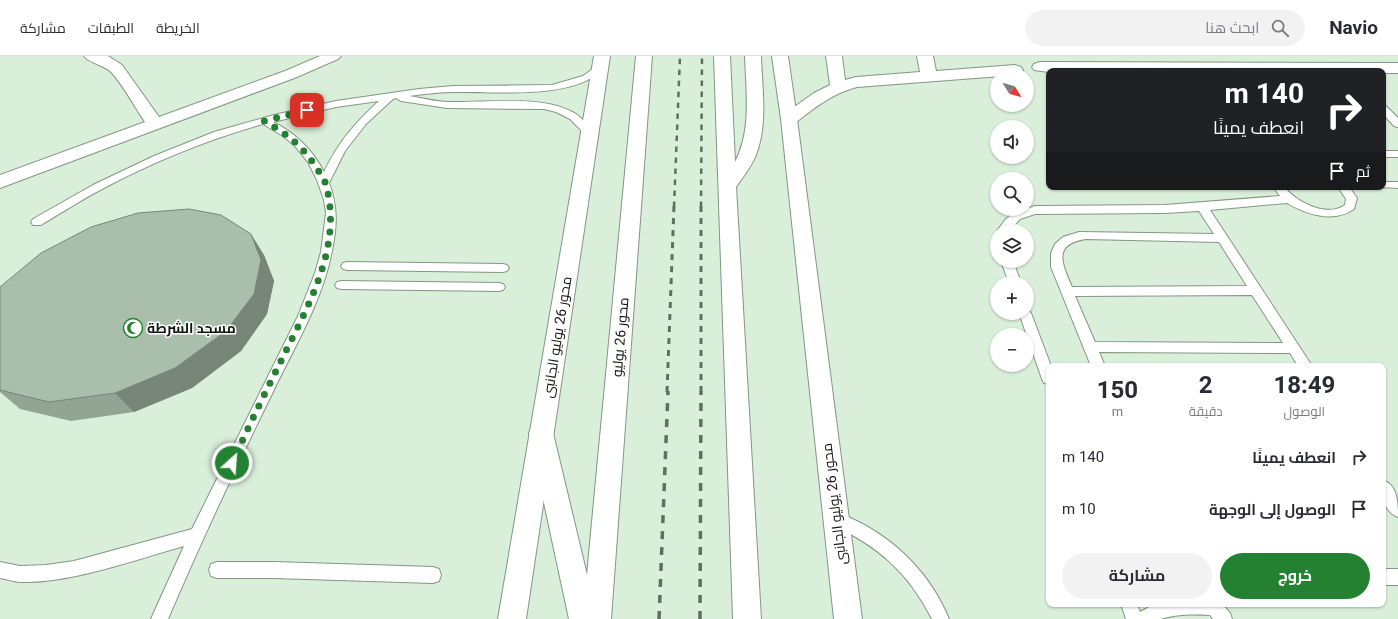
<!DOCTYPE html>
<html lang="ar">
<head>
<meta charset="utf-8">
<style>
  :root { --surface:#fff; --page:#f2f2f3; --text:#2b2b33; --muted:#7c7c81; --line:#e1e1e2; --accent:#248132 }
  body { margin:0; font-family:Roboto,Cairo,sans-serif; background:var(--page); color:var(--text); direction:rtl; height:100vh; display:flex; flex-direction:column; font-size:15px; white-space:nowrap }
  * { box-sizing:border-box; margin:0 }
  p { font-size:13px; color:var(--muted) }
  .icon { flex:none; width:22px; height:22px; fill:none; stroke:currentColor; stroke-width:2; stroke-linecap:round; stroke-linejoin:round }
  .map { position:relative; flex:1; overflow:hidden; direction:ltr }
  .panel { position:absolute; left:1046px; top:307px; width:340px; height:244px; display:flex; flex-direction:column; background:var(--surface); border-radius:8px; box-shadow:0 1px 3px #0004; direction:rtl }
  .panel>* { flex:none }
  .top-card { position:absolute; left:1046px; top:12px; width:340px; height:122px; border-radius:8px; box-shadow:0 1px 3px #0004; direction:rtl; background:#202124; color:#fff; overflow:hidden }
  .needle { width:26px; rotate:127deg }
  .fabs { position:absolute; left:990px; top:12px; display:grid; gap:8px }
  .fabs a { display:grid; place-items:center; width:44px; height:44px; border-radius:50%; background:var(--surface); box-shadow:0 1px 3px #0004; font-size:20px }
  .pin { position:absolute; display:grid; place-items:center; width:34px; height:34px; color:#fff; margin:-17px; border-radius:8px; box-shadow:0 2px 6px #0006 }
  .me { position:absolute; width:44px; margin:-22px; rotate:26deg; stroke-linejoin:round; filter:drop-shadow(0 0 3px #0008) }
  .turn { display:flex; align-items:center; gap:14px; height:84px; padding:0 16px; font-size:18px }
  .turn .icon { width:52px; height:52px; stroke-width:2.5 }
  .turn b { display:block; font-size:28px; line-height:34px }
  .then { display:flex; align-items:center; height:38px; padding:0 16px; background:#0003; gap:8px; font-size:15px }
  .eta { display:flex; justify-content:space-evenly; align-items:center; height:68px; text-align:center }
  .eta b { font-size:24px; font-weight:700; line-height:28px }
  .action { display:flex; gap:8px; margin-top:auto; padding:8px 16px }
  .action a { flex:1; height:46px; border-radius:24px; background:var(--accent); color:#fff; font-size:16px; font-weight:700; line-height:46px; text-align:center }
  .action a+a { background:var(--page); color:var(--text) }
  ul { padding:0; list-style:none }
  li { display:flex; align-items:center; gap:12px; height:52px; padding:0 16px }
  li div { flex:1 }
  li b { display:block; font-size:15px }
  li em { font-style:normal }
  header { display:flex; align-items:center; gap:24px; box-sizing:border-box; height:56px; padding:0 20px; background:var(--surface); border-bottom:1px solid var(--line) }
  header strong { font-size:19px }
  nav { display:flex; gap:22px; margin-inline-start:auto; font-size:14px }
  .search { width:280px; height:36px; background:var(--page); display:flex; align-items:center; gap:10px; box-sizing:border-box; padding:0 14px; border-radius:22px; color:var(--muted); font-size:15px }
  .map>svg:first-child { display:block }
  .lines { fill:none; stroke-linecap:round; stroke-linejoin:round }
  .service-casing { stroke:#839783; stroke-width:2 }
  .minor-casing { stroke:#839783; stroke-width:2 }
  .secondary-casing { stroke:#839783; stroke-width:2 }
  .trunk-casing { stroke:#839783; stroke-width:2 }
  .service { fill:#fff; fill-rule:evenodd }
  .minor { fill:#fff; fill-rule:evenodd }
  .secondary { fill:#fff; fill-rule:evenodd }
  .trunk { fill:#fff; fill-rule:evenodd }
  .rail-far2 { stroke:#616e62; stroke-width:2.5; stroke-dasharray:5.5 5.5; stroke-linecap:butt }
  .rail-far1 { stroke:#616e62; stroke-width:3; stroke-dasharray:6 6; stroke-linecap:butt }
  .rail { stroke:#616e62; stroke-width:3.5; stroke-dasharray:8 8; stroke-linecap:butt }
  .wall { fill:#92a493 }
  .shaded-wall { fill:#778678 }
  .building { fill:#aabfab; stroke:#778678 }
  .route { stroke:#248132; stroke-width:7; stroke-dasharray:0 12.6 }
  .labels { text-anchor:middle; stroke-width:3; stroke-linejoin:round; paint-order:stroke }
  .poi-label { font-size:14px; font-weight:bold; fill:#0f160f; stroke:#fff; text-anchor:start }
  .street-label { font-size:14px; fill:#0f160f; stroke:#fff }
</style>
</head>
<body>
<header>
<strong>Navio</strong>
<div class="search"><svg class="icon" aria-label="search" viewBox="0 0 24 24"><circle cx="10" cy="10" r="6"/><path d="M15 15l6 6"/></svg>ابحث هنا</div>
<nav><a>الخريطة</a><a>الطبقات</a><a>مشاركة</a></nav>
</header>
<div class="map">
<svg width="1398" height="563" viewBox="0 0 1398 563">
  <rect width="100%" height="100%" fill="#d9efda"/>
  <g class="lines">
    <defs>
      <path id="service" d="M601,7L606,10C578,45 496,35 455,36C440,36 424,38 409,40C422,42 436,46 449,46C486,47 544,38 576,58C584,64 589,71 594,79L593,81H585L580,73L570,63L556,56L544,53L447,52L401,45L396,42L393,43L366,68L345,95L329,127C338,150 337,171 332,195C322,247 293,293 271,340C235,413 200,488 168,563H151L184,490C134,504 72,527 21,526C14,526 7,523 0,522V506L20,510L46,509L74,505L192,473L298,260L315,217L321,196L326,157L324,144L317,124L308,106L295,90L283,80L263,68C207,84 153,106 102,133C81,144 61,157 41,169H33L31,166L33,163L93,129L154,100L214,76L274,59L336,45L419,33L453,30L552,29L583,20ZM379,45C355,67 339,85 324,116C312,93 295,77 273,66L336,51Z
        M1383,49L1386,50L1398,62V71L1394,70L1383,58Z
        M1383,95H1398V101H1383Z
        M1383,126H1398V132L1379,131H1383Z
        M1273,131H1284C1297,146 1326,162 1345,149L1346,143L1338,131H1349L1357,142L1354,153C1334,167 1307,159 1287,147L1210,154L1312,310H1298L1290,297L1099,296L1105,310H1091L1051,211V197L1055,188L1063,181L1079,176L1214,178L1199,155L1165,157L1035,158L1020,163L1009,175H997L1005,164L1012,158L1035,150L1165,149L1280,140ZM1086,183L1219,186L1247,230L1072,231C1062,208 1052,188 1086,183ZM1252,239L1283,287L1095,286L1075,240Z
        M1001,205H1013L1021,227H1009Z
        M347,206L503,208L507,209L509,212L507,215L503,216L347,214L343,213L341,210L343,207Z
        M341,225L499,227L503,228L505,231L503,234L499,235L341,233L337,232L335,229L337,226Z
        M1027,253L1031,257L1051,310H1049V328L1044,327L1042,323L1019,257H1027Z
        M1383,424C1398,430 1398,447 1398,461C1382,455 1383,438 1383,424Z
        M836,456C887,475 928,512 949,563H932C908,516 878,490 831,468L828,463L831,458Z
        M217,506H274L433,511L439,513L441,519L439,525L433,527L274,522H217L211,520L209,514L211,508Z
        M1383,513H1398V529H1383Z
        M1121,548H1137L1140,556L1155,548H1222L1230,557L1232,563H1213L1210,559C1189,558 1180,558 1160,563C1150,563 1136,563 1126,563Z"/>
      <path id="minor" d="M84,0H108L122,9L159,61L285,15L320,0H341L338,3L297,21L0,132V119L145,66C134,50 124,30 111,16C104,9 89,7 84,0Z
        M826,0H842L845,24L856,21L920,16L917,0H933L936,15L1015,9L1021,11L1023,14L1021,17L1015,19L857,31C833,37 814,52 795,67L789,68L783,67L781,63L783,59L814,37L830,29Z
        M1040,6L1398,7V17H1383V15L1049,16L1034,14L1032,11L1034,8Z"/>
      <path id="secondary" d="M594,0H610L526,563H498Z
        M772,0H788L797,63L862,563H834L781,63Z"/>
      <path id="trunk" d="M636,0H652L611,563H569L529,377L532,370L541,367L550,370L553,377L587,519Z
        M714,0H730L735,106C752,74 746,35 745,0H761C762,32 768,68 756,99C751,111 743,121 736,131L761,563H733Z"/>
    </defs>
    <use href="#service" class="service-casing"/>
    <use href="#minor" class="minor-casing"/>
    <use href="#secondary" class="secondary-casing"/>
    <use href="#trunk" class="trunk-casing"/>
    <use href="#service" class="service"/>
    <use href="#minor" class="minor"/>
    <use href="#secondary" class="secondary"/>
    <use href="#trunk" class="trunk"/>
    <path class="rail-far2" d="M674,151L680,0
      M701,151L702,0"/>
    <path class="rail-far1" d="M667,336L674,150
      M701,336V150"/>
    <path class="rail" d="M659,563L668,335
      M700,563L701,335"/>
  </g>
  <path class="wall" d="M264,199L274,225L267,258L241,295L192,332L134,356L71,365L20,353L0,336V334Z"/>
  <path class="shaded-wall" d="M251,178L264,199L274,225L267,258L241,295L192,332L134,356L115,337Z"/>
  <path class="building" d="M189,153L221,159L251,178L261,204L254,238L226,275L175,312L115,337L49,346L0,334V231L41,197L91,171L138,157Z"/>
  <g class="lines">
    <path class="route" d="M232,407C247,374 263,341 279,309C306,253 345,190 325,126C324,121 320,117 317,113C303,90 287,78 264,65L307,54"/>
  </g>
  <defs>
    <symbol id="mosque-ring" viewBox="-11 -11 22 22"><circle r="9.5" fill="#fff" stroke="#248132" stroke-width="1.5"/><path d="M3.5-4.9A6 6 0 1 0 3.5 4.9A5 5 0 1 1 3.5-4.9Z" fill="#248132"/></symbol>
  </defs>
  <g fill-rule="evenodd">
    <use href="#mosque-ring" x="122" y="261" width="22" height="22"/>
  </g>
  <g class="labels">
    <g class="poi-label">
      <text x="147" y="277">مسجد الشرطة</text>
    </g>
    <g class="street-label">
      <text transform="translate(557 281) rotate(-81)" y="5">محور 26 يوليو الجانبى</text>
      <text transform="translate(620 281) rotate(-85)" y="5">محور 26 يوليو</text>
      <text transform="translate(834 448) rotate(-97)" y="5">محور 26 يوليو الجانبى</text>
    </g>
  </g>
</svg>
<div class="fabs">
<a><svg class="needle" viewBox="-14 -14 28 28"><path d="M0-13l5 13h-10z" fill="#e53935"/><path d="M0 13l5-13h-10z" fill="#7c7c81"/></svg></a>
<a><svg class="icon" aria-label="sound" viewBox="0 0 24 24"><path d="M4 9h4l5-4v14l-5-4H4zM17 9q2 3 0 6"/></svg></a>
<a><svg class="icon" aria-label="search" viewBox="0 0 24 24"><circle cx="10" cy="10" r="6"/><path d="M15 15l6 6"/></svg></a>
<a><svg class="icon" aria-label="layers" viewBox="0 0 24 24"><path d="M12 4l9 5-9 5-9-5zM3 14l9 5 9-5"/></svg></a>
<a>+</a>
<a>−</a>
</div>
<div class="pin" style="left:307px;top:54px;background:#d93025"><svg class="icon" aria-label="arrive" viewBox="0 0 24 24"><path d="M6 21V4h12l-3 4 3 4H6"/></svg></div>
<svg class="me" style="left:232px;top:407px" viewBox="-20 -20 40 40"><circle r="17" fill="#248132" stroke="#fff" stroke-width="3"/><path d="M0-11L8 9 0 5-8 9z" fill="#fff"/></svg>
<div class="top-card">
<div class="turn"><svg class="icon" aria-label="right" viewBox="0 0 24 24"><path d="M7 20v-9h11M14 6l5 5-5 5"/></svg><div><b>140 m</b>انعطف يمينًا</div></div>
<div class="then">ثم<svg class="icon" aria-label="arrive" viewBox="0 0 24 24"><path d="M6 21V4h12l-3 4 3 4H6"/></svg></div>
</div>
<section class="panel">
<div class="eta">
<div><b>18:49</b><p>الوصول</p></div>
<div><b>2</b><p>دقيقة</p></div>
<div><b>150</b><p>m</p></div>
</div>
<ul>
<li><svg class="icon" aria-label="right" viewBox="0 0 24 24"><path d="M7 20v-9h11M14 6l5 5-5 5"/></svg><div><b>انعطف يمينًا</b></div><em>140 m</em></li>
<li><svg class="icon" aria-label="arrive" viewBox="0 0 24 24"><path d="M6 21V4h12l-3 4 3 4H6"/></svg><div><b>الوصول إلى الوجهة</b></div><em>10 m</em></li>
</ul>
<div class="action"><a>خروج</a><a>مشاركة</a></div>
</section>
</div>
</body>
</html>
